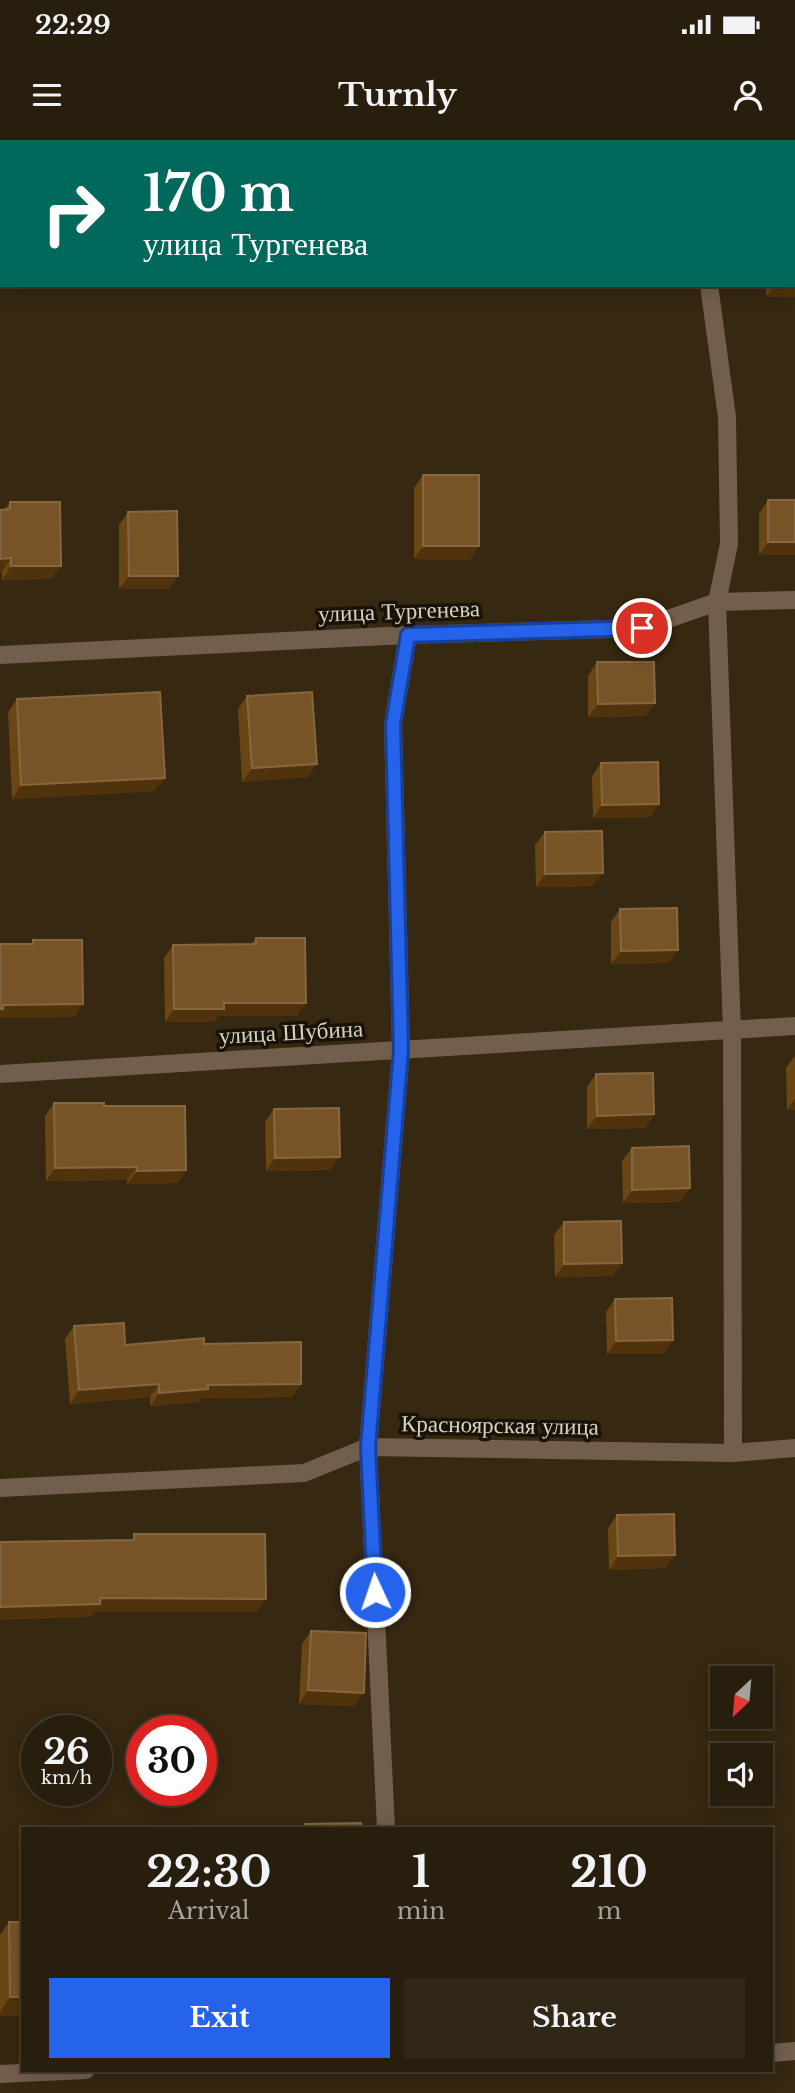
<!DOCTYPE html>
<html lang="en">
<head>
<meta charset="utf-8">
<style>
  :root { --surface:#281e0d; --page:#302716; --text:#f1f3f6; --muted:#a5a29d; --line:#443c2e; --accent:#2563eb }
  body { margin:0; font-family:"Libre Baskerville",serif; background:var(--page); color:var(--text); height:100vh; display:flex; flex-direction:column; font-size:26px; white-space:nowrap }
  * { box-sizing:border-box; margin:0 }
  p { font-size:23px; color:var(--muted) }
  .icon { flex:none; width:38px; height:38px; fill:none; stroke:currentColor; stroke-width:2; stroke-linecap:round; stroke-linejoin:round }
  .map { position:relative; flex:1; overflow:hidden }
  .panel { position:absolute; left:21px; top:1687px; width:752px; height:245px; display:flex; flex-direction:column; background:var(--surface); border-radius:0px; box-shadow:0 4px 18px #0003,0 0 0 2px var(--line) }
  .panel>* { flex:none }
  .top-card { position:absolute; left:0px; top:0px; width:796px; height:147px; box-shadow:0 4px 18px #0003,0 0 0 2px var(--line); background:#00695c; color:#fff; overflow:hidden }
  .needle { width:46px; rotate:206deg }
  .fabs { position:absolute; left:710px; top:1526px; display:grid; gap:14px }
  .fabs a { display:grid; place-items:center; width:63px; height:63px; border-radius:0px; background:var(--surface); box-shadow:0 4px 18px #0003,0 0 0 2px var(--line); font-size:35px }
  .speed { position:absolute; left:21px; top:1575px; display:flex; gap:14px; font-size:35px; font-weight:700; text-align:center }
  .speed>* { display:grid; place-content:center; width:91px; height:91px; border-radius:50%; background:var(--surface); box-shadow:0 4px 18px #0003,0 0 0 2px var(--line); line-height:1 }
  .speed small { font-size:18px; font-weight:400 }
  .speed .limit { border:10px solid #d22; background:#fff; color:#111 }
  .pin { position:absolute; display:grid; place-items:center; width:60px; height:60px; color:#fff; margin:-30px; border:4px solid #fff; border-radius:50%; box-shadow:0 2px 7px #0007 }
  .me { position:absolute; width:77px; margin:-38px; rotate:357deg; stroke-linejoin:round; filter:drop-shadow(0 0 5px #0008) }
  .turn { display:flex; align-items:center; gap:24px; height:147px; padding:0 28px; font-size:32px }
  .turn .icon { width:91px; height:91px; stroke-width:2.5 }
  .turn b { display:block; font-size:49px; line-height:60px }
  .eta { display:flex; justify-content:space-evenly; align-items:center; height:119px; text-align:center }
  .eta b { font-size:42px; font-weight:700; line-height:49px }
  .button { display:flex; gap:14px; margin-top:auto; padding:14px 28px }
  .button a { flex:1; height:80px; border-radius:0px; background:var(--accent); color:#fff; font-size:28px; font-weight:700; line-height:80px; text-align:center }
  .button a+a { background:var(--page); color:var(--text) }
  .status { display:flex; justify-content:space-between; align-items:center; height:49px; padding:0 35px; background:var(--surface); direction:ltr }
  .status svg { height:19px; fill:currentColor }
  header { display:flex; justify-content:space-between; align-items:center; height:91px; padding:0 28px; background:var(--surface); font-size:32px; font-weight:700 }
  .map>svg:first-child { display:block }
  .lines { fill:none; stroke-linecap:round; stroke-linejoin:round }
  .service { stroke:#725e4d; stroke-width:16 }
  .minor { stroke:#725e4d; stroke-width:18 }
  .wall { fill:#6a4615 }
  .shaded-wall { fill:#50330c }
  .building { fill:#765428; stroke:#866840; stroke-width:2 }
  .route-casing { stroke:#184099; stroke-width:18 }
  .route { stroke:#2563eb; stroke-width:12 }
  .labels { text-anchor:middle; stroke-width:7; stroke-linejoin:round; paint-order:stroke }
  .street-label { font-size:23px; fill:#d9d1c3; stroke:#181208 }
</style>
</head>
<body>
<div class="status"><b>22:29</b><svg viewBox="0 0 49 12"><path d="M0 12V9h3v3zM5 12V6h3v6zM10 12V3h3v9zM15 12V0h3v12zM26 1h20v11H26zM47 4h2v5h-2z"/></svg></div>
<header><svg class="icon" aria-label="menu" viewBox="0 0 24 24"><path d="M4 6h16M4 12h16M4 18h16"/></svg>Turnly<svg class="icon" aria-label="person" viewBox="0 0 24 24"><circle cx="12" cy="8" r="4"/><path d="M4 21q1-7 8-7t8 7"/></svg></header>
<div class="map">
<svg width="795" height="1953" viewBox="0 0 795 1953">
  <rect width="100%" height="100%" fill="#362811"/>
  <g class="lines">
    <path class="service" d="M0,134H2"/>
    <path class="minor" d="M687,0V2
      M709,145L727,277L729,404L717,462L732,891L733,1313
      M0,515L408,495L642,488L717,462L795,460
      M0,934L795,886
      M0,1348L304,1333L368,1307L733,1313L795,1308
      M386,1689L368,1307L401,910L393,584L408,495
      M772,1913L795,1911
      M0,1934L86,1930"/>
  </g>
  <path class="wall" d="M795,102V157H766V145H794Z
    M423,335L470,420L414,419V348Z
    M768,360L795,415H759V374Z
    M10,362L51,439L2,440V432H0V370L5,369Z
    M128,372L178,436L169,449H119V385Z
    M597,522L646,576L588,577V536Z
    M247,556L308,637L242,642L238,569Z
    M17,559L155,651L12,659L8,572Z
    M601,623L650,677L593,678L592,636Z
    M545,692L593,746L536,747L535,705Z
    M620,769L668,823L611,824V782Z
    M256,798L297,876H218L214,882H165L164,818L173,805L251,804Z
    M795,916V970H787L786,928Z
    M596,934L654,974L645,988L587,989V947Z
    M54,963L104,966L186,1030L177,1043L127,1044V1040L46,1041L45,976Z
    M274,969L330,1030L266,1031L265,982Z
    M632,1008L690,1048L680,1062L623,1063L622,1021Z
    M564,1082L622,1123L612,1136L555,1137L554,1095Z
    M615,1159L664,1214H607L606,1172Z
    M74,1186L125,1205L204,1204L301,1244L292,1257L201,1258L199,1262L150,1266V1257L70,1264L65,1199Z
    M617,1375L666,1428L609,1430L608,1388Z
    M311,1491L354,1566L299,1564L302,1504Z
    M9,1782L23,1876H0V1795Z"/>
  <path class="shaded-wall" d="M794,144L795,157H766L774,145H794Z
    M768,402H795V415H759Z
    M423,406H479L470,420L414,419Z
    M11,418L2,432H0V419Z
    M11,426H61L51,439L2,440Z
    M129,436H178L169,449H119Z
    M655,563L646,576L588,577L598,564Z
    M317,624L308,637L242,642L252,628Z
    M165,638L155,651L12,659L21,645Z
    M659,664L650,677L593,678L602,665Z
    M603,733L593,746L536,747L545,734Z
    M678,810L668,823L611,824L621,811Z
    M224,863H306L297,876H218L214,882H165L174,869Z
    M83,864L74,877L0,878V869L3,865Z
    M795,959V970H787Z
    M654,974L645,988L587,989L597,976Z
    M340,1017L330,1030L266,1031L275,1018Z
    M137,1027L127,1040L46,1041L55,1028Z
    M186,1030L177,1043L127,1044L137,1031Z
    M690,1048L680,1062L623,1063L632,1050Z
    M622,1123L612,1136L555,1137L564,1124Z
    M673,1200L664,1214H607L616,1201Z
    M159,1244L150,1257L70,1264L79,1250Z
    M301,1244L292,1257L201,1258L199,1262L150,1266L159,1253L208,1245Z
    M675,1415L666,1428L609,1430L618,1416Z
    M100,1458L266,1459L256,1472H95L91,1477L0,1480V1467Z
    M308,1550L364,1553L354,1566L299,1564Z
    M10,1857H23V1876H0V1872Z"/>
  <path class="building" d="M794,102H795V144H794Z
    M423,335H479V406H423Z
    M768,360H795V402H768Z
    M10,362H60L61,426H11V418L0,419V370L10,369Z
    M177,371L178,436H129L128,372Z
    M597,522H654L655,563L598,564Z
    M160,552L165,638L21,645L17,559Z
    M312,552L317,624L252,628L247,556Z
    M658,622L659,664L602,665L601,623Z
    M602,691L603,733L545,734V692Z
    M677,768L678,810L621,811L620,769Z
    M256,798H305L306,863H224V869H174L173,805L256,804Z
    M33,800H82L83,864L3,865V869H0V804H33Z
    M653,933L654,974L597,976L596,934Z
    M54,963H104V966H185L186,1030L137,1031V1027L55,1028Z
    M339,968L340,1017L275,1018L274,969Z
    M689,1006L690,1048L632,1050V1008Z
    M621,1081L622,1123L564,1124V1082Z
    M672,1158L673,1200L616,1201L615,1159Z
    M124,1183L125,1205L204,1198V1204L301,1202V1244L208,1245V1249L159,1253V1244L79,1250L74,1186Z
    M674,1374L675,1415L618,1416L617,1375Z
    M134,1394H265L266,1459L100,1458V1464L0,1467V1402L134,1400Z
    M311,1491L366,1493L364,1553L308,1550Z
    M361,1683V1689H305V1684Z
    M9,1782H23V1857H10Z"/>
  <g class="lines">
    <defs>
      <path id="route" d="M375,1452L368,1307L401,910L393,584L408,495L642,488"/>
    </defs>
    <use href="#route" class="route-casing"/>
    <use href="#route" class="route"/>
  </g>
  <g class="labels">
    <g class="street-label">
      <text transform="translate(399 471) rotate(-2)" y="8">улица Тургенева</text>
      <text transform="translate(291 892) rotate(-3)" y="8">улица Шубина</text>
      <text transform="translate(500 1285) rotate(1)" y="8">Красноярская улица</text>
    </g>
  </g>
</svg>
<div class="fabs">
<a><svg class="needle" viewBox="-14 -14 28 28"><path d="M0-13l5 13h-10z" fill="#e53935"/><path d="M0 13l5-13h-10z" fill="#a5a29d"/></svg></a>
<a><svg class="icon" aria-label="sound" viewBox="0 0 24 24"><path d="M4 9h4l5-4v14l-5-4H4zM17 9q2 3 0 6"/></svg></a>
</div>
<div class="speed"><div>26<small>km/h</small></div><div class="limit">30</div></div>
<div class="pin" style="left:642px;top:488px;background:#d93025"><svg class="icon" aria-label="arrive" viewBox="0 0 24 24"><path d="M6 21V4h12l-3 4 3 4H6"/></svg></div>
<svg class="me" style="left:375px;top:1452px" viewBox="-20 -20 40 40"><circle r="17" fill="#2563eb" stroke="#fff" stroke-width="3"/><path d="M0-11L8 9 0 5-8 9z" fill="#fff"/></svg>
<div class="top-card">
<div class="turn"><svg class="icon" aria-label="right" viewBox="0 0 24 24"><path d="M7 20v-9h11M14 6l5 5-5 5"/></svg><div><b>170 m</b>улица Тургенева</div></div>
</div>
<section class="panel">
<div class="eta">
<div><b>22:30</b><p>Arrival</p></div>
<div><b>1</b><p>min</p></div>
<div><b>210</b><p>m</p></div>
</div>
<div class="button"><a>Exit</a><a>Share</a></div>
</section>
</div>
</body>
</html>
